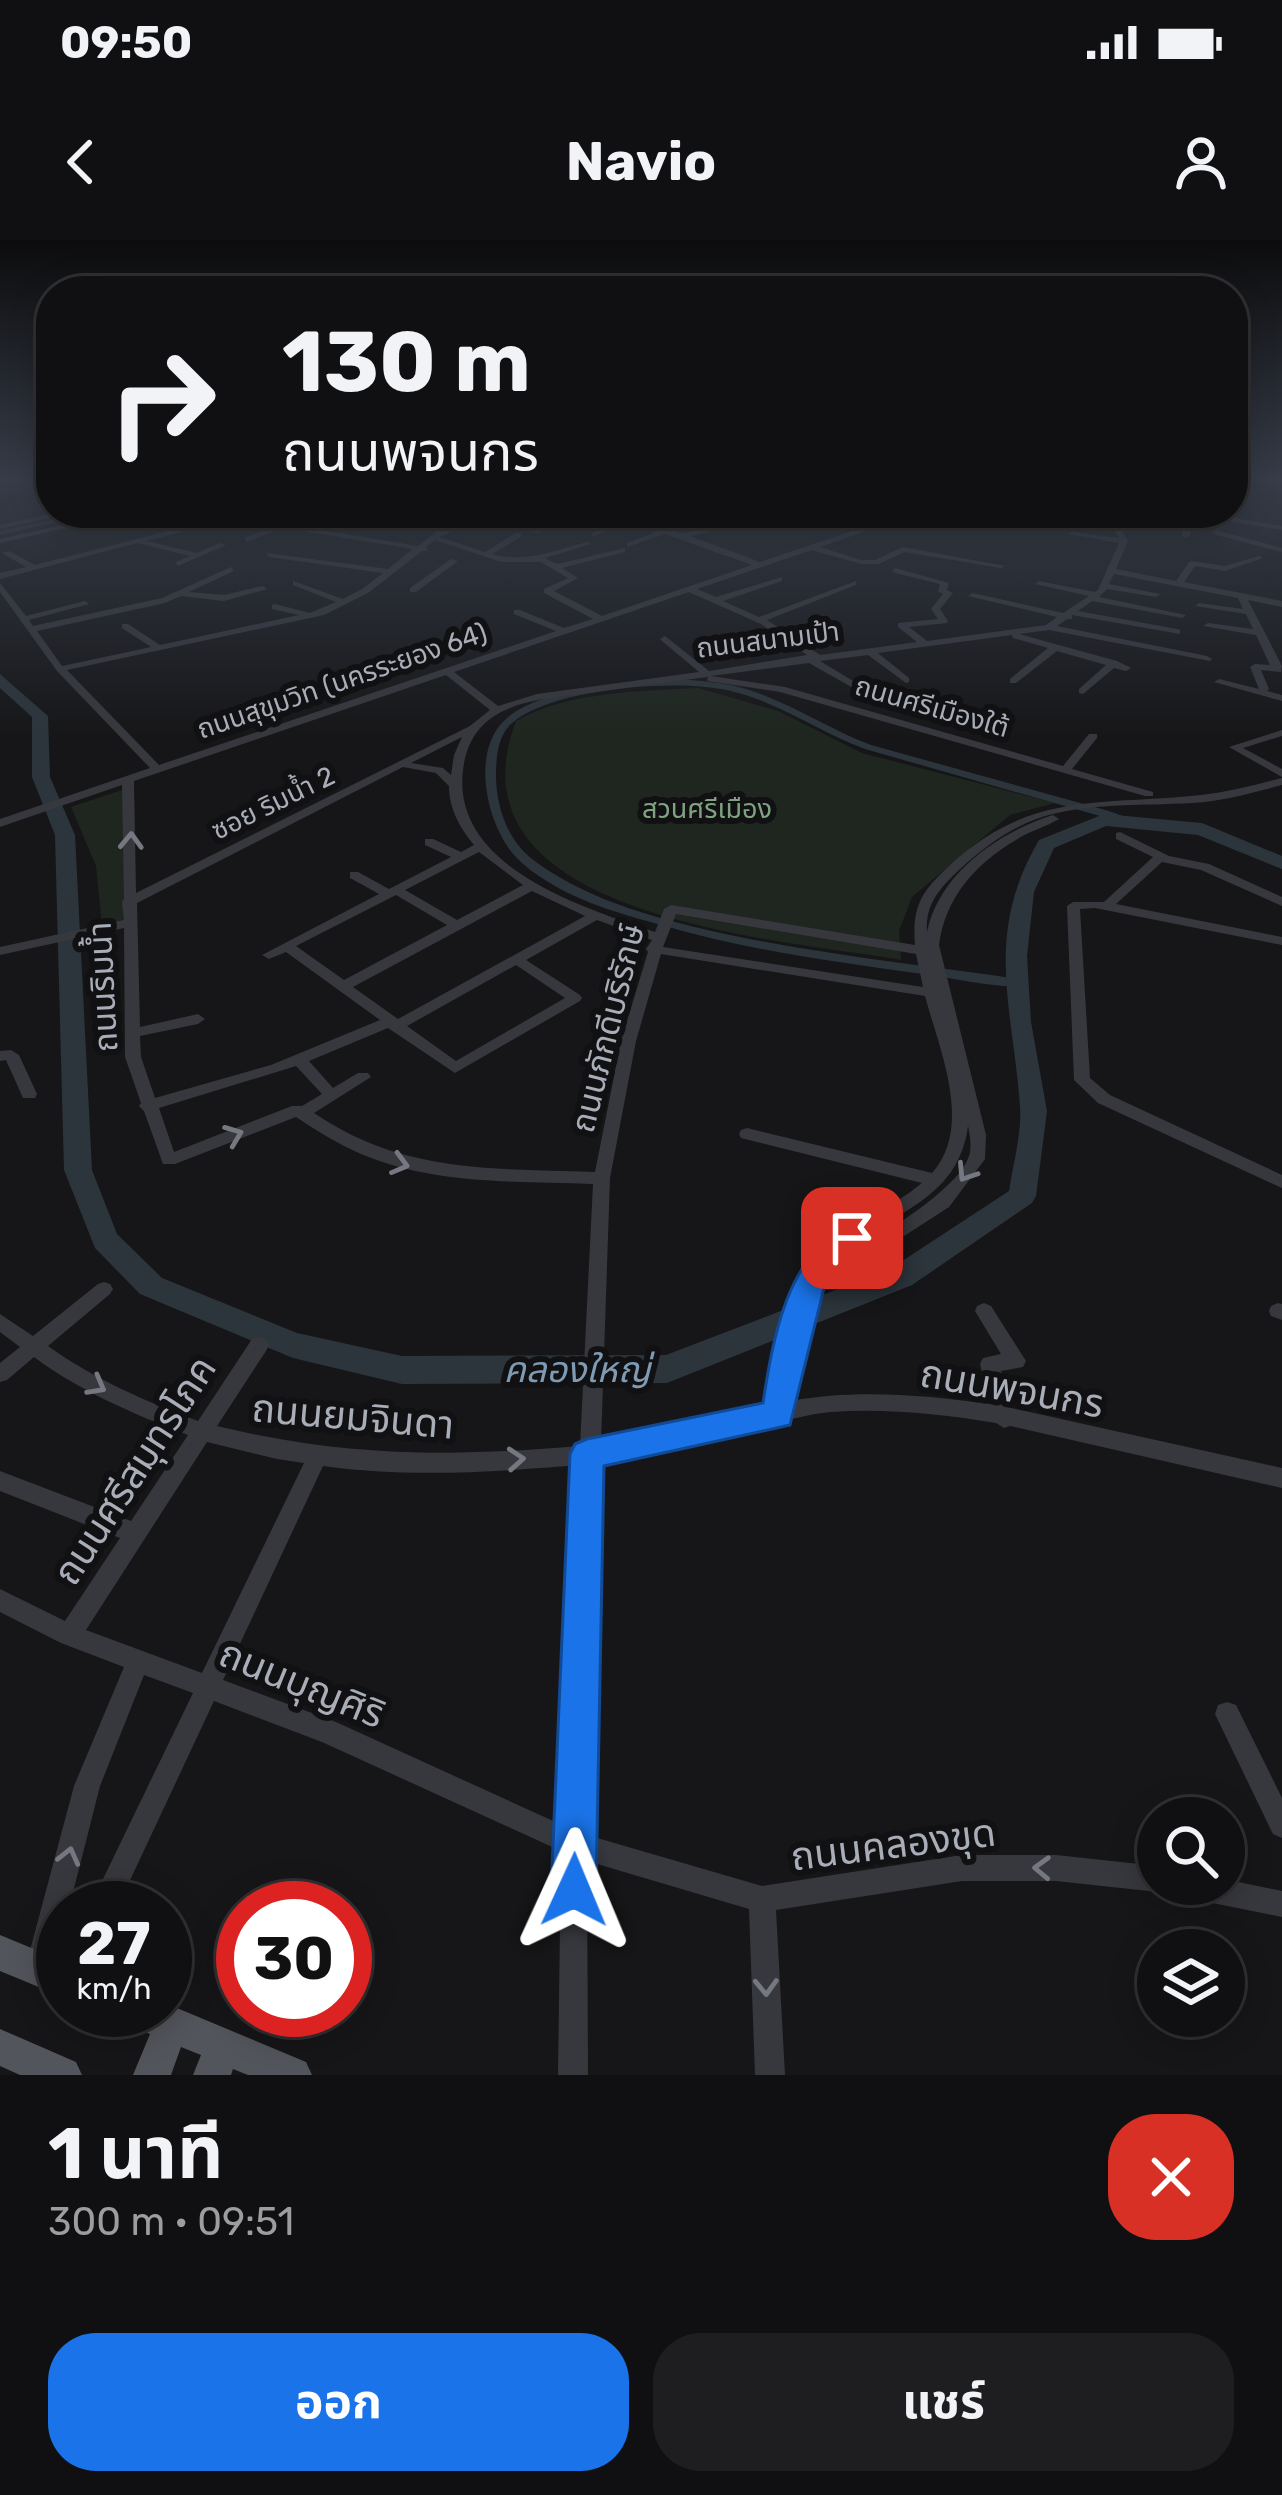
<!DOCTYPE html>
<html lang="th">
<head>
<meta charset="utf-8">
<style>
  :root { --surface:#101012; --page:#1e1e20; --text:#f1f3f6; --muted:#9c9d9f; --line:#303032; --accent:#1a73e8 }
  body { margin:0; font-family:Rubik,"Noto Sans Thai",sans-serif; background:var(--page); color:var(--text); height:100vh; display:flex; flex-direction:column; font-size:45px; white-space:nowrap }
  * { box-sizing:border-box; margin:0 }
  p { font-size:39px; color:var(--muted) }
  .icon { flex:none; width:66px; height:66px; fill:none; stroke:currentColor; stroke-width:2; stroke-linecap:round; stroke-linejoin:round }
  .map { position:relative; height:1835px; overflow:hidden }
  .side { display:flex; flex-direction:column; background:var(--surface); flex:1 }
  .side>* { flex:none }
  .top-card { position:absolute; left:36px; top:36px; width:1212px; height:252px; border-radius:48px; box-shadow:0 6px 30px #0003,0 0 0 3px var(--line); background:#101012; color:var(--text); overflow:hidden }
  .fabs { position:absolute; left:1137px; top:1557px; display:grid; gap:24px }
  .fabs a { display:grid; place-items:center; width:108px; height:108px; border-radius:50%; background:var(--surface); box-shadow:0 6px 30px #0003,0 0 0 3px var(--line); font-size:60px }
  .speed { position:absolute; left:36px; top:1641px; display:flex; gap:24px; font-size:60px; font-weight:700; text-align:center }
  .speed>* { display:grid; place-content:center; width:156px; height:156px; border-radius:50%; background:var(--surface); box-shadow:0 6px 30px #0003,0 0 0 3px var(--line); line-height:1 }
  .speed small { font-size:30px; font-weight:400 }
  .speed .limit { border:18px solid #d22; background:#fff; color:#111 }
  .pin { position:absolute; display:grid; place-items:center; width:102px; height:102px; color:#fff; margin:-51px; border-radius:24px; box-shadow:0 6px 18px #0006 }
  .me { position:absolute; width:132px; margin:-66px; rotate:1deg; stroke-linejoin:round; filter:drop-shadow(0 0 9px #0008) }
  .turn { display:flex; align-items:center; gap:42px; height:252px; padding:0 48px; font-size:54px }
  .turn .icon { width:156px; height:156px; stroke-width:2.5 }
  .turn b { display:block; font-size:84px; line-height:102px }
  .round { display:grid; place-items:center; flex:none; width:126px; height:126px; border-radius:48px; background:var(--page) }
  .headline { display:flex; align-items:center; justify-content:space-between; height:204px; padding:0 48px }
  h1 { font-size:72px; font-weight:700; line-height:90px }
  .primary-button { display:flex; gap:24px; margin-top:auto; padding:24px 48px }
  .primary-button a { flex:1; height:138px; border-radius:48px; background:var(--accent); color:#fff; font-size:48px; font-weight:700; line-height:138px; text-align:center }
  .primary-button a+a { background:var(--page); color:var(--text) }
  .status { display:flex; justify-content:space-between; align-items:center; height:84px; padding:0 60px; background:var(--surface); direction:ltr }
  .status svg { height:33px; fill:currentColor }
  header { display:flex; justify-content:space-between; align-items:center; height:156px; padding:0 48px; background:var(--surface); font-size:54px; font-weight:700 }
  .map>svg:first-child { display:block }
  .green { fill:#1e261f }
  .lines { fill:none; stroke-linecap:round; stroke-linejoin:round }
  .canal { fill:#2c353c; fill-rule:evenodd }
  .river { fill:#2c353c; fill-rule:evenodd }
  .minor { fill:#37383d; fill-rule:evenodd }
  .major { fill:#53555c; fill-rule:evenodd }
  .oneway { stroke:#757881 }
  .route { fill:#1a73e8; stroke:#114b97; stroke-width:3 }
  .labels { text-anchor:middle; stroke-width:12; stroke-linejoin:round; paint-order:stroke }
  .far-street-label { font-size:27px; fill:#a8adb8; stroke:#111113 }
  .far-park-label { font-size:27px; fill:#7fa381; stroke:#111113 }
  .street-label { font-size:33px; fill:#a8adb8; stroke:#111113 }
  .water-label { font-size:36px; font-style:italic; fill:#7f9bb3; stroke:#111113 }
  .near-street-label { font-size:39px; fill:#a8adb8; stroke:#111113 }
</style>
</head>
<body>
<div class="status"><b>09:50</b><svg viewBox="0 0 49 12"><path d="M0 12V9h3v3zM5 12V6h3v6zM10 12V3h3v9zM15 12V0h3v12zM26 1h20v11H26zM47 4h2v5h-2z"/></svg></div>
<header><svg class="icon" aria-label="back" viewBox="0 0 24 24"><path d="M15 5l-7 7 7 7"/></svg>Navio<svg class="icon" aria-label="person" viewBox="0 0 24 24"><circle cx="12" cy="8" r="4"/><path d="M4 21q1-7 8-7t8 7"/></svg></header>
<div class="map">
<svg width="1282" height="1835" viewBox="0 0 1282 1835">
  <rect width="100%" height="100%" fill="#161618"/>
  <path class="green" d="M698,448L778,471L862,513L1055,563L1010,575L912,657L899,691L901,720C779,699 441,678 516,481C566,452 641,451 698,448Z
    M125,549V682L102,685L96,626L71,567Z"/>
  <g class="lines">
    <path class="canal" d="M84,273H97L0,295V291Z
      M681,439C700,441 720,442 739,447C785,459 826,488 871,505L1109,571L1144,584L1135,586L865,509C819,492 778,462 731,451C681,438 551,447 511,484C498,496 496,517 496,535C496,567 508,603 536,622C593,663 662,680 730,695C825,715 922,725 1018,739L1024,743L1023,746C991,748 955,738 923,734C835,722 747,710 661,685C629,676 596,667 566,652C549,643 527,630 514,615C487,584 470,512 505,480C539,447 635,441 681,439Z"/>
    <path class="river" d="M0,434L48,476L50,537L75,595L92,930L117,994L162,1038L297,1093L402,1116L666,1115L890,1029L1009,951C1013,924 1022,893 1020,867C1013,766 983,696 1039,600L1104,574L1202,583L1282,616V629L1198,595L1106,586L1054,608L1034,652L1027,716L1031,782L1047,871L1036,956L1032,963L912,1045L667,1143L402,1144L293,1118L140,1054L95,1008L64,930L55,595L32,537V477L0,448Z"/>
    <path class="minor" d="M56,273H71L0,289V285Z
      M116,273H130L0,303V299Z
      M238,273H251L242,277L418,306L437,291L414,287V283L441,288L460,273H469L449,289V293L439,297L485,312L515,293H521V297L492,314C525,324 555,310 587,302L591,304L545,318L557,324L625,308V312L562,328L578,338L554,351L602,376L752,325L665,294L627,307V303L656,292L622,285L592,297V293L614,283L574,273H589L682,293L773,274L811,277L841,273L811,281L773,278L690,296L760,322L906,273H917L820,307L861,320H875L903,307L1005,326L1001,328L904,312L879,324H861L812,310L697,349L716,357L782,337V341L723,361L759,377L856,341V345L767,380L820,415L917,402L898,387V383L938,379L931,369L943,354L938,351L940,344L892,332L895,328L949,343L947,350L953,353L940,369L948,381L947,383L909,387L927,401L1046,385L1057,377L968,356L972,353L1063,373L1089,356L1035,344L1039,341L1095,352L1098,350L1119,303L1068,294L1072,292L1119,298L1104,273H1112L1116,280L1159,286L1155,288L1119,285L1128,301L1116,329L1176,341L1190,321L1225,326L1259,316L1263,318L1225,331L1195,326L1184,342L1282,361V367L1248,360L1282,426L1281,432L1261,430L1269,449L1267,451L1282,455V461L1214,442L1219,439L1259,449L1250,427L1255,424L1270,425L1256,395L1203,386L1208,383L1253,389L1246,374L1195,366L1199,363L1243,369L1238,358L1114,334L1109,344L1160,354L1156,357L1107,349L1099,357L1186,375L1182,378L1092,361L1078,371L1177,389L1180,390V394L1072,375V379H1067L1057,386L1207,416L1212,419L1210,421L1049,390L1019,394L1117,421L1131,428L1126,431L1114,428L1083,454L1079,453V449L1106,425L1057,411L1016,443H1010V439L1048,408L1013,398L1012,395L878,413L909,438V442L906,443L868,415L820,421L858,444V448L855,449L809,423L711,436L785,447L1063,526L1089,494H1097V498L1072,529L1153,552V556H1145L780,452L707,441L708,437C669,442 630,447 590,453C560,457 529,458 501,472C478,484 466,504 463,530C451,627 582,667 655,692L664,669L671,665L915,705C912,666 921,652 950,625C1032,550 1100,566 1201,555C1229,552 1255,545 1282,538V545C1252,553 1223,561 1192,563C1141,566 1085,562 1036,579C1007,590 982,609 959,630C940,648 925,664 927,692C939,633 999,592 1053,575L1059,579C1046,587 1029,591 1016,600C975,624 945,658 939,705L986,895L985,919L949,967L830,1044L814,1062L808,1064L797,1112L790,1161C858,1149 923,1155 990,1164L980,1124L983,1118L1001,1114L975,1071L977,1066L984,1063L991,1066L1026,1121L1023,1127L1001,1131L1011,1168L1282,1228V1248L1010,1186L1004,1188L996,1183C941,1174 886,1168 831,1172C807,1174 787,1181 766,1184L600,1222L587,1595L762,1646L962,1615H1056L1158,1626V1644H1169L1167,1648L1158,1652L1056,1641H962L776,1670L785,1835H755L749,1669L587,1621L588,1835H558L561,1611L322,1502L214,1461L117,1668H89L193,1453L144,1435L100,1546L69,1668H63C63,1692 58,1716 49,1739L39,1743L29,1739L25,1729L74,1546L124,1427L61,1403L0,1372V1349L65,1381L120,1298L0,1251V1231L131,1281L188,1195C134,1174 81,1152 34,1117L7,1140L0,1142V1123L20,1107L0,1092V1074L33,1096L98,1044L104,1042L110,1044L113,1049L110,1054L48,1106C94,1139 145,1161 198,1181L252,1099L259,1097L266,1099L269,1105L266,1111L217,1186C345,1217 450,1217 580,1206L593,944C516,941 434,945 361,914C338,904 317,891 296,877L175,924H163L144,871L139,866L141,863L125,817L124,688L0,715V707L124,680L122,662L124,659L122,545L0,587V579L150,528L57,431L0,352V343L26,376L85,361L89,364L29,380L33,386L162,358L231,327L234,331L189,352L224,355L263,346L267,349L224,361L181,356L165,363L37,391L62,426L151,407L122,388V384H128L160,405L299,375L272,369V365L275,364L310,373L336,362L293,345V341L343,359L362,349L383,333L269,317L266,313L388,329L413,309L283,288L247,302L244,298L274,287L233,279L146,301L197,313L219,303L226,305L178,326L175,322L190,316L137,303L0,339V333L26,327L2,313L9,311L35,325ZM435,300L501,322H541L568,338L544,349V353L593,379L564,388L520,370H514V374L556,391L159,525L67,430L324,375L368,353L422,311H428L426,307ZM689,352L761,384L807,415L709,431L665,396L660,399L662,401L699,432L537,454L498,466L454,432ZM446,435L490,470L470,486L136,653L134,541ZM462,497L454,515L451,535L443,528L411,523ZM403,527L436,533L449,546C449,569 460,588 474,605L461,612L433,599H425V605L451,617L389,649L358,632H350V638L379,654L262,715L269,719L286,712L380,780L271,825L155,858L141,817L140,796L198,784L205,779L198,774L140,787L137,663ZM479,612L523,645L457,680L405,650ZM532,651L585,676L398,779L353,747ZM396,655L447,685L344,740L296,706ZM676,674L916,714L923,747L663,707ZM597,680L652,700L646,709L648,712L621,801L595,932C491,928 404,934 314,873L371,837L368,833H358L333,848L309,821L388,788L455,833L580,761L582,758L580,755L526,720ZM661,714L925,756C939,809 974,886 932,933L747,888L741,890L739,894L741,898L922,943C896,965 864,978 836,997C784,1033 777,1107 770,1165L601,1203L610,938L636,801ZM516,725L565,758L456,821L407,786ZM296,826L322,854L302,866H292L174,912L159,868ZM968,886C970,895 972,907 969,916C957,954 860,1007 825,1029C872,974 957,971 968,886ZM207,1202L277,1219L304,1223L202,1433L86,1390ZM580,1225L562,1585L336,1482L223,1440L323,1226C409,1238 494,1232 580,1225Z
      M564,273H574L538,293L515,288L519,286L534,288Z
      M974,273L1050,278L1054,280L1055,290L1051,292L1004,287L1000,285L1003,278ZM1010,278L1046,282L1047,287L1008,283Z
      M1183,273H1204L1282,286V290L1191,275L1190,296L1186,298L1182,296Z
      M1216,290L1282,308V312L1213,294Z
      M451,319L458,321L416,352H410V348Z
      M1282,490V496L1243,508L1282,529V537L1229,507Z
      M1120,592L1169,616L1209,624L1282,657V666L1201,630L1162,622L1116,664L1282,697V705L1095,668L1080,669L1090,838L1110,855L1282,935V948L1098,863L1074,840L1067,666L1073,662H1104L1153,617L1116,599V593Z
      M11,810L19,815L37,854L35,858H23L6,820L0,821V811Z
      M1278,1063L1282,1064V1080L1271,1076L1269,1071L1271,1066Z
      M1227,1462L1236,1465L1282,1558V1598L1273,1594L1215,1474L1218,1465Z
      M1224,1639L1282,1651V1677L1183,1657L1174,1653L1170,1644H1224Z"/>
    <path class="major" d="M0,1695L63,1721V1757L0,1731Z
      M165,1763L306,1822L312,1835H248L233,1829L231,1835H193L201,1815L181,1807L171,1835H133L150,1794L124,1783L119,1770H165Z
      M0,1789L76,1822L82,1835H20L0,1826Z"/>
  </g>
  <defs><path id="oneway-chevron" d="M-2-3.5L2.5 0L-2 3.5" fill="none" stroke-width="1.6" stroke-linecap="round" stroke-linejoin="round" transform="scale(3)"/></defs>
  <g class="oneway">
    <use href="#oneway-chevron" transform="translate(131 601) rotate(-88)"/>
    <use href="#oneway-chevron" transform="translate(234 895) rotate(-21)"/>
    <use href="#oneway-chevron" transform="translate(400 924) rotate(15)"/>
    <use href="#oneway-chevron" transform="translate(966 933) rotate(123)"/>
    <use href="#oneway-chevron" transform="translate(97 1146) rotate(29)"/>
    <use href="#oneway-chevron" transform="translate(516 1219) rotate(-4)"/>
    <use href="#oneway-chevron" transform="translate(69 1616) rotate(-76)"/>
    <use href="#oneway-chevron" transform="translate(1042 1628) rotate(-178)"/>
    <use href="#oneway-chevron" transform="translate(766 1747) rotate(88)"/>
  </g>
  <linearGradient id="sky" x2="0" y2="1"><stop stop-color="#0c0c0d"/><stop offset="0.48" stop-color="#363c48"/><stop offset="1" stop-color="#363c48" stop-opacity="0"/></linearGradient>
  <rect width="1282" height="499" fill="url(#sky)"/>
  <path class="route" d="M852,987L866,998L827,1036L790,1185L604,1226L596,1650L589,1666L574,1672L558,1666L551,1650L570,1214L575,1204L587,1199L763,1163C772,1104 787,1008 852,987Z"/>
  <g class="labels">
    <g class="far-street-label">
      <text transform="translate(768 400) rotate(-7)" y="9">ถนนสนามเป้า</text>
      <text transform="translate(342 441) rotate(-19)" y="9">ถนนสุขุมวิท (นครระยอง 64)</text>
      <text transform="translate(932 467) rotate(16)" y="9">ถนนศรีเมืองใต้</text>
      <text transform="translate(273 563) rotate(-26)" y="9">ซอย ริมน้ำ 2</text>
    </g>
    <g class="far-park-label">
      <text x="707" y="578">สวนศรีเมือง</text>
    </g>
    <g class="street-label">
      <text transform="translate(102 747) rotate(-93)" y="12">ถนนริมน้ำ</text>
      <text transform="translate(607 788) rotate(-76)" y="12">ถนนภักดีบริรักษ์</text>
    </g>
    <g class="water-label">
      <text x="577" y="1142">คลองใหญ่</text>
    </g>
    <g class="near-street-label">
      <text transform="translate(1012 1148) rotate(10)" y="14">ถนนพจนกร</text>
      <text transform="translate(353 1176) rotate(5)" y="14">ถนนยมจินดา</text>
      <text transform="translate(134 1230) rotate(-57)" y="14">ถนนศรีสมุทรโภค</text>
      <text transform="translate(302 1443) rotate(22)" y="14">ถนนบุญศิริ</text>
      <text transform="translate(893 1604) rotate(-7)" y="14">ถนนคลองขุด</text>
    </g>
  </g>
</svg>
<div class="fabs">
<a><svg class="icon" aria-label="search" viewBox="0 0 24 24"><circle cx="10" cy="10" r="6"/><path d="M15 15l6 6"/></svg></a>
<a><svg class="icon" aria-label="layers" viewBox="0 0 24 24"><path d="M12 4l9 5-9 5-9-5zM3 14l9 5 9-5"/></svg></a>
</div>
<div class="speed"><div>27<small>km/h</small></div><div class="limit">30</div></div>
<div class="pin" style="left:852px;top:998px;background:#d93025"><svg class="icon" aria-label="arrive" viewBox="0 0 24 24"><path d="M6 21V4h12l-3 4 3 4H6"/></svg></div>
<svg class="me" style="left:574px;top:1650px" viewBox="-20 -20 40 40"><path d="M0-17L14 15 0 8-14 15z" fill="#1a73e8" stroke="#fff" stroke-width="4"/></svg>
<div class="top-card">
<div class="turn"><svg class="icon" aria-label="right" viewBox="0 0 24 24"><path d="M7 20v-9h11M14 6l5 5-5 5"/></svg><div><b>130 m</b>ถนนพจนกร</div></div>
</div>
</div>
<section class="side">
<div class="headline"><div><h1>1 นาที</h1><p>300 m · 09:51</p></div><a class="round" style="background:#d93025;color:#fff"><svg class="icon" aria-label="close" viewBox="0 0 24 24"><path d="M6 6l12 12M18 6L6 18"/></svg></a></div>
<div class="primary-button"><a>ออก</a><a>แชร์</a></div>
</section>
</body>
</html>
